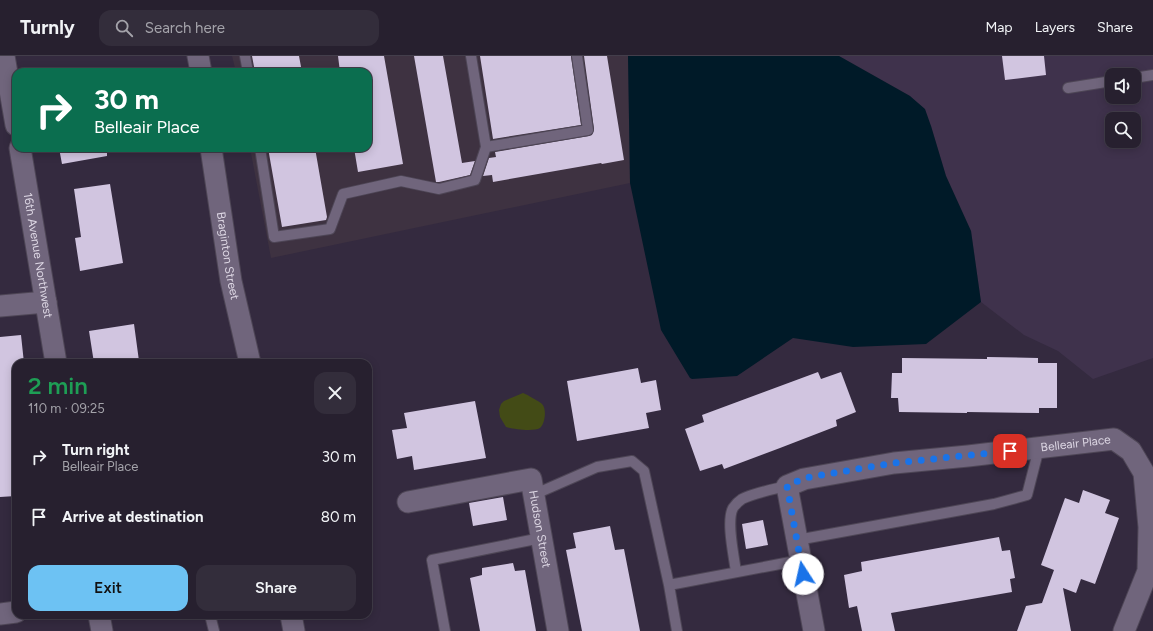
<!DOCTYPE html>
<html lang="en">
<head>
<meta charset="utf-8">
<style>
  :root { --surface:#27202f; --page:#332d3b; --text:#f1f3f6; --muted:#a4a3aa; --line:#433e4b; --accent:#6dc2f3 }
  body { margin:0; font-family:Figtree,sans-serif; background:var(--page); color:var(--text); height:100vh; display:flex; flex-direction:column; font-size:15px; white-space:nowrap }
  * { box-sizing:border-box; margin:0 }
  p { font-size:13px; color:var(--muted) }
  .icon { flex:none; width:22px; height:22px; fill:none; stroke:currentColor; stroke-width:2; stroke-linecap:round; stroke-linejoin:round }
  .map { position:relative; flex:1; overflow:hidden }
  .sheet { position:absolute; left:12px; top:303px; width:360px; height:260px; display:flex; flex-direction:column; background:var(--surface); border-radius:12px; box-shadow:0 2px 10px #0003,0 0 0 1px var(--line) }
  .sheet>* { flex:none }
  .hud { position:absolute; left:12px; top:12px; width:360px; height:84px; border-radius:12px; box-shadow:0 2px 10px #0003,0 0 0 1px var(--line); background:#0b6e4f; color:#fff; overflow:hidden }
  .fabs { position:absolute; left:1105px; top:12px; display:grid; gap:8px }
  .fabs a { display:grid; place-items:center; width:36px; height:36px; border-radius:8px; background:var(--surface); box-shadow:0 2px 10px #0003,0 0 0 1px var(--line); font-size:20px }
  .pin { position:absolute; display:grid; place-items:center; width:34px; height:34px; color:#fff; margin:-17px; border-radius:8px; box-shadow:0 2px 6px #0006 }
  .me { position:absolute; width:44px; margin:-22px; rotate:350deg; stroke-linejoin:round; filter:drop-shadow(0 0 3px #0008) }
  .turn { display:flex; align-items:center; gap:14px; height:84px; padding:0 16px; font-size:18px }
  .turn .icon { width:52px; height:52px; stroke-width:2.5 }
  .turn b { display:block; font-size:28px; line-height:34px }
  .round { display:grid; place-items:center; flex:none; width:42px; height:42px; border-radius:12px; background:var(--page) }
  .headline { display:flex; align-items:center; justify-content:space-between; height:68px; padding:0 16px }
  h1 { font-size:24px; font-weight:600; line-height:30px; color:#1e9e55 }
  .button { display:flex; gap:8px; margin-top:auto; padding:8px 16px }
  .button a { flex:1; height:46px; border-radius:12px; background:var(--accent); color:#111; font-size:16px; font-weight:600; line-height:46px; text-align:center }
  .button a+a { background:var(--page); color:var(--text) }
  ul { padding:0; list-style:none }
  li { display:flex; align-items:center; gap:12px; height:60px; padding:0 16px }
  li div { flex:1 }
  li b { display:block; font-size:15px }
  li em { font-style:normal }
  header { display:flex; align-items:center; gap:24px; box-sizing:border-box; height:56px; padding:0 20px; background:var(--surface); border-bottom:1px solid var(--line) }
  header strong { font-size:19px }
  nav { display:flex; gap:22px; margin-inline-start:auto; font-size:14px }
  .search { width:280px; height:36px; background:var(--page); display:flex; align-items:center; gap:10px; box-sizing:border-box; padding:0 14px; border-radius:12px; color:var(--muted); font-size:15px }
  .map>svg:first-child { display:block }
  .built { fill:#3f324c; fill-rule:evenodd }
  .industrial { fill:#3e3241 }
  .green { fill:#434b16 }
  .water { fill:#001a28 }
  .building { fill:#d1c5e0 }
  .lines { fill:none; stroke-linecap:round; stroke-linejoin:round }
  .service-casing { stroke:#4e4656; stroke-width:12 }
  .minor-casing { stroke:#4e4656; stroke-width:23 }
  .service { stroke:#70657c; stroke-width:10 }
  .minor { stroke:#70657c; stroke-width:21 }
  .route { stroke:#1a73e8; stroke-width:7; stroke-dasharray:0 12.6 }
  .labels { text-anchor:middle; stroke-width:4; stroke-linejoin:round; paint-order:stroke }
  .street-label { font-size:12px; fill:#dcd6e3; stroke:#1a151f }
</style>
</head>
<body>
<header>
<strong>Turnly</strong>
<div class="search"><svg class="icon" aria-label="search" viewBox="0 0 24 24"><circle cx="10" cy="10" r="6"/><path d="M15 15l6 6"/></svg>Search here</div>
<nav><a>Map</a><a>Layers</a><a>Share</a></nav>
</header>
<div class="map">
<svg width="1153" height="575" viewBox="0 0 1153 575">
  <rect width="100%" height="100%" fill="#342a3f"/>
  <path class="built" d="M839,0H1153V302L1093,323L1058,295L1024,279L981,246L971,175L946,120L931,70L910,40ZM1112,19H1134V41H1112ZM1112,63H1134V85H1112Z"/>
  <path class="industrial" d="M232,0H628L630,127L271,202L250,92H368V16H236Z"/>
  <path class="green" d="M523,337C526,338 540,346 542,348C547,353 545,368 540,372C533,376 513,373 506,371L500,361L499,354L501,348L504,345Z"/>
  <path class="water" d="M628,0H839L910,40L925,53L931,70L946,120L971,175L981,246L926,288L853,291L793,282L737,320L692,323L690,322L661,274L630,127Z"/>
  <path class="building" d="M252,0H299L302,16H255Z
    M338,0H384L403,108L358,116L354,92H368V16H340Z
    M414,0H443L462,107L475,105L470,119L439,126H436Z
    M480,0H571L581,69L493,83Z
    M584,0H607L624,104L602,108L601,107L493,126L492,119L483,120L489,102L496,101L495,96L589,80L592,79L594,73Z
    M1002,0H1044L1046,19L1005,24Z
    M59,92H107V100L62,108Z
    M268,92H315L327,161L326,164L282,171Z
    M110,128L123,207L80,215L75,182L81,181L74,133Z
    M134,268L139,305L128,307H94L89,275Z
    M21,279L24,307H16V440L0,441V281Z
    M987,301L1038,302V307H1057V352H1039V357L967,356V357L899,356L898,342H891L892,317H902V302L987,303Z
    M638,312L641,327L656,324L661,354L646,357L649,372L577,385L567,325Z
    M818,316L821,323L841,316L856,356L836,364L837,370L780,392L724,413L722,408L700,415L685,373L704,366L702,359Z
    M475,345L486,402L414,414L412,400L397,403L392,374L407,372L404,357Z
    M1083,434L1110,444L1105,457L1119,462L1095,528L1081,523L1076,537L1063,532L1071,575H1017L1026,550L1042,547L1054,514L1041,509L1065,442L1079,447Z
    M503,441L507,464L473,470L469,447Z
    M763,464L768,489L746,493L742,468Z
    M610,470L615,494L624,493L640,575H582L566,494L576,492L573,477Z
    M999,481L1002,495L1010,494L1015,522L1010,523L1012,536L891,557L895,575H862L857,550L849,552L844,519L862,515L861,506Z
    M513,507L515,515L525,514L536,575H480L470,522L482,519V512Z"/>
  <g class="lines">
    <defs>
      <path id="service" d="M245,0L248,16
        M471,0L486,91
        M1134,22L1153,19
        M1068,32L1112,25
        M260,92L274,181L330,173L343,138L401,125L439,133L475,124L486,91L588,74L577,0
        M533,439L597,411L632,405L644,415L669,529
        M797,484L994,448L1027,439L1039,392
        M736,516C734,500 726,465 733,452C735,449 739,445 742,443C754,437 774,433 787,430
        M210,559L214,575
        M445,575L432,504L541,482
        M677,575L669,529L801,504"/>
      <g id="minor">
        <path d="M4,0L16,69"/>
        <path d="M198,0L201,16"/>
        <path id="s1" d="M20,92L56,307"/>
        <path id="s2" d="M211,92L231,225L250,307"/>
        <path d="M0,250L46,246"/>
        <path id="s3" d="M408,446L531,423L558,575"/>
        <path d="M0,558L16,556"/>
        <path d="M99,559L102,575"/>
        <path d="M291,559L294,575"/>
        <path id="s4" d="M814,575L787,430L804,423L894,407L968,400L1114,383L1131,395L1144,417L1149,471L1148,515L1124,575"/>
      </g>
    </defs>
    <use href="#service" class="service-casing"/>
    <use href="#minor" class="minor-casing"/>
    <use href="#service" class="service"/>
    <use href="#minor" class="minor"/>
  </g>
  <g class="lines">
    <path class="route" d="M803,518L787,430L804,422L894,407L1010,395"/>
  </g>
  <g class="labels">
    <g class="street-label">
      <text dy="4" stroke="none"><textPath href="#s1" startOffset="109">16th Avenue Northwest</textPath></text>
      <text dy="4" stroke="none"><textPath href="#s2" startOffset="109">Braginton Street</textPath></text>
      <text dy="4" stroke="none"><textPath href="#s4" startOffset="440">Belleair Place</textPath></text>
      <text dy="4" stroke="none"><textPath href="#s3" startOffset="176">Hudson Street</textPath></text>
    </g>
  </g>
</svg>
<div class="fabs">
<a><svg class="icon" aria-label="sound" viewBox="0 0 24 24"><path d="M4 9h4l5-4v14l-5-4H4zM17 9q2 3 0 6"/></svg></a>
<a><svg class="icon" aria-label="search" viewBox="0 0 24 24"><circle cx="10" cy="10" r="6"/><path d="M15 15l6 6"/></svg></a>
</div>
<div class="pin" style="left:1010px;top:395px;background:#d93025"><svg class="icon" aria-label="arrive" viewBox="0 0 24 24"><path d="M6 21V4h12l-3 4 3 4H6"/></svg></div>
<svg class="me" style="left:803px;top:518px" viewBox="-20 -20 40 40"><circle r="19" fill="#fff"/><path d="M0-13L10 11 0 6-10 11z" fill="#1a73e8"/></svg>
<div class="hud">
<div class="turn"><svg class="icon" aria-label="right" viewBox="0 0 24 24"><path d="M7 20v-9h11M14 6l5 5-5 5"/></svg><div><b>30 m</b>Belleair Place</div></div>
</div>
<section class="sheet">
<div class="headline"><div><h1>2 min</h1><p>110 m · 09:25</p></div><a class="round"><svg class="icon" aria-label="close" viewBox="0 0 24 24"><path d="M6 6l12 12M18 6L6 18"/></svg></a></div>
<ul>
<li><svg class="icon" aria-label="right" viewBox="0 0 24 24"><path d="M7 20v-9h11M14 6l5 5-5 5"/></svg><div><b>Turn right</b><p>Belleair Place</p></div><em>30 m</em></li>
<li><svg class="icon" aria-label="arrive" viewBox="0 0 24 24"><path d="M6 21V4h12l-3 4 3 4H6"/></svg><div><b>Arrive at destination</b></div><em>80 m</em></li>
</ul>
<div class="button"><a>Exit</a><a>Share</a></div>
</section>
</div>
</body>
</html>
